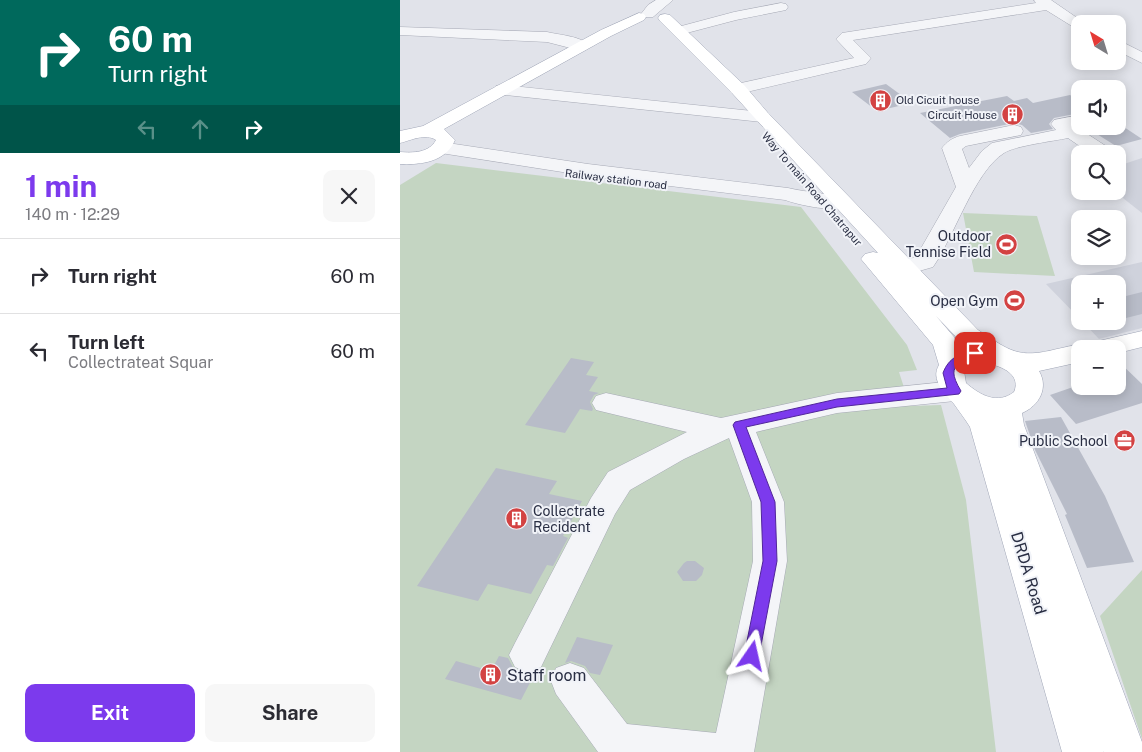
<!DOCTYPE html>
<html lang="en">
<head>
<meta charset="utf-8">
<style>
  :root { --surface:#fff; --page:#f7f7f7; --text:#2b2b33; --muted:#7c7c81; --line:#e1e1e2; --accent:#7c3aed }
  body { margin:0; font-family:"Public Sans",sans-serif; background:var(--page); color:var(--text); height:100vh; display:flex; flex-direction:column; font-size:19px; white-space:nowrap }
  * { box-sizing:border-box; margin:0 }
  p { font-size:16px; color:var(--muted) }
  .icon { flex:none; width:28px; height:28px; fill:none; stroke:currentColor; stroke-width:2; stroke-linecap:round; stroke-linejoin:round }
  .map { position:relative; flex:1; overflow:hidden }
  .side { display:flex; flex-direction:column; background:var(--surface); width:400px }
  .side>* { flex:none }
  .banner { background:#00695c; color:#fff; overflow:hidden }
  .needle { width:32px; rotate:322deg }
  .buttons { position:absolute; left:671px; top:15px; display:grid; gap:10px }
  .buttons a { display:grid; place-items:center; width:55px; height:55px; border-radius:10px; background:var(--surface); box-shadow:0 2px 12px #0003; font-size:25px }
  .pin { position:absolute; display:grid; place-items:center; width:42px; height:42px; color:#fff; margin:-21px; border-radius:10px; box-shadow:0 2px 8px #0006 }
  .me { position:absolute; width:55px; margin:-28px; rotate:11deg; stroke-linejoin:round; filter:drop-shadow(0 0 4px #0008) }
  .turn { display:flex; align-items:center; gap:18px; height:105px; padding:0 25px; font-size:22px }
  .turn .icon { width:65px; height:65px; stroke-width:2.5 }
  .turn b { display:block; font-size:35px; line-height:42px }
  .lanes { display:flex; align-items:center; height:48px; padding:0 25px; background:#0003; justify-content:center; gap:25px; direction:ltr }
  .lanes .off { opacity:.35 }
  .round { display:grid; place-items:center; flex:none; width:52px; height:52px; border-radius:10px; background:var(--page) }
  .overview { display:flex; align-items:center; justify-content:space-between; height:85px; padding:0 25px }
  h1 { font-size:30px; font-weight:700; line-height:38px; color:var(--accent) }
  .primary-button { display:flex; gap:10px; margin-top:auto; padding:10px 25px }
  .primary-button a { flex:1; height:58px; border-radius:10px; background:var(--accent); color:#fff; font-size:20px; font-weight:700; line-height:58px; text-align:center }
  .primary-button a+a { background:var(--page); color:var(--text) }
  ul { padding:0; list-style:none }
  li { display:flex; align-items:center; gap:15px; height:75px; padding:0 25px; border-top:1px solid var(--line) }
  li div { flex:1 }
  li b { display:block; font-size:19px }
  li em { font-style:normal }
  main { display:flex; flex:1; min-height:0 }
  .map>svg:first-child { display:block }
  .built { fill:#cfd2dc }
  .green { fill:#c4d5c2 }
  .building { fill:#b8bcc8 }
  .lines { fill:none; stroke-linecap:round; stroke-linejoin:round }
  .minor-casing { stroke:#a6a9b5; stroke-width:1 }
  .major-casing { stroke:#a0a6b7; stroke-width:1 }
  .minor { fill:#f4f5f8; fill-rule:evenodd }
  .major { fill:#fff; fill-rule:evenodd }
  .route { fill:#7c3aed; stroke:#51269a }
  .labels { text-anchor:middle; stroke-width:4; stroke-linejoin:round; paint-order:stroke }
  .far-poi-label { font-size:11px; fill:#292e43; stroke:#f1f3f8; text-anchor:start }
  .far-street-label { font-size:11px; fill:#292e43; stroke:#f1f3f8 }
  .poi-label { font-size:14px; fill:#292e43; stroke:#f1f3f8; text-anchor:end }
  .near-street-label { font-size:16px; fill:#292e43; stroke:#f1f3f8 }
  .near-poi-label { font-size:16px; fill:#292e43; stroke:#f1f3f8; text-anchor:start }
</style>
</head>
<body>
<main>
<section class="side">
<div class="banner">
<div class="turn"><svg class="icon" aria-label="right" viewBox="0 0 24 24"><path d="M7 20v-9h11M14 6l5 5-5 5"/></svg><div><b>60 m</b>Turn right</div></div>
<div class="lanes"><svg class="icon off" aria-label="left" viewBox="0 0 24 24"><path d="M17 20v-9H6M10 6l-5 5 5 5"/></svg><svg class="icon off" aria-label="ahead" viewBox="0 0 24 24"><path d="M12 20V5M6 11l6-6 6 6"/></svg><svg class="icon" aria-label="right" viewBox="0 0 24 24"><path d="M7 20v-9h11M14 6l5 5-5 5"/></svg></div>
</div>
<div class="overview"><div><h1>1 min</h1><p>140 m · 12:29</p></div><a class="round"><svg class="icon" aria-label="close" viewBox="0 0 24 24"><path d="M6 6l12 12M18 6L6 18"/></svg></a></div>
<ul>
<li><svg class="icon" aria-label="right" viewBox="0 0 24 24"><path d="M7 20v-9h11M14 6l5 5-5 5"/></svg><div><b>Turn right</b></div><em>60 m</em></li>
<li><svg class="icon" aria-label="left" viewBox="0 0 24 24"><path d="M17 20v-9H6M10 6l-5 5 5 5"/></svg><div><b>Turn left</b><p>Collectrateat Squar</p></div><em>60 m</em></li>
</ul>
<div class="primary-button"><a>Exit</a><a>Share</a></div>
</section>
<div class="map">
<svg width="742" height="752" viewBox="0 0 742 752">
  <rect width="100%" height="100%" fill="#e1e3ea"/>
  <path class="built" d="M742,158V213L714,191H718V166Z
    M742,262V328L699,339L682,321H718V284H680V319L646,284Z"/>
  <path class="green" d="M36,163L401,207L507,345L517,370L499,372L510,406L541,405L566,500L596,752H0V185Z
    M563,213L637,216L655,276L574,272Z
    M742,570V739L700,616Z"/>
  <path class="building" d="M486,84L512,103L477,111L452,92Z
    M670,95L680,101V113L654,118L649,124L653,129L631,133L622,125L614,123L560,134L550,138L520,113L607,96L614,101L627,98L633,103Z
    M718,123L742,139L716,146L684,126H718Z
    M742,292V314L718,320V298Z
    M171,358L194,362L186,375L198,377L189,391L199,393L194,395L190,402L193,409L192,411L180,409L165,433L125,425Z
    M718,361L742,384V403L676,424L650,395L676,386H718Z
    M661,417L705,496L734,562L687,568L665,515L667,514L635,450L625,421Z
    M96,468L157,481L149,494L182,501L163,536L168,538L153,566L147,565L131,594L88,584L78,601L17,586Z
    M287,561H295L304,568L302,575L296,581H283L277,572L284,563Z
    M177,637L213,645L200,675L190,673L185,666L171,661L165,663Z
    M99,656L108,658L114,669L127,675L136,671L121,700L45,679L56,661L91,671Z"/>
  <g class="lines">
    <defs>
      <path id="minor" d="M256,0H273L253,17H243L241,14L248,5Z
        M634,0H651L686,24H680V29L675,28L646,10L453,40L471,58L466,64L338,94L332,93L329,89L332,85L454,58L436,39L442,33L636,3Z
        M381,3L386,4L388,7L386,10L336,20L279,35L274,34L272,31L274,28L334,12Z
        M0,27L147,32C159,35 182,36 190,46L187,49L182,51L147,42L0,35Z
        M718,40L742,52V63L718,51Z
        M102,85L362,112L368,113L371,117L368,121L362,122L96,94L93,90L96,86Z
        M680,115V125L675,126L712,150L715,154H691L668,138C654,141 614,146 604,153C574,172 554,237 533,267L505,275L497,273L493,268L497,263L516,257L556,187L542,148C547,142 552,138 560,136L614,125L621,127L623,131L621,135L566,146L562,149L569,168L582,151L592,143L656,130L651,124L654,120Z
        M41,142L188,164L388,188C409,193 430,193 450,199L454,203L450,207C433,212 402,206 385,200L188,176L34,152L31,148L34,144Z
        M555,381L565,384L569,391L565,398L555,401L437,413L356,432L384,502L387,561L354,752H198L156,694L151,681L156,668L170,663L184,668L227,724L316,733L353,561L352,502L329,438L284,459L230,490L215,514L141,667L128,673L115,667L109,655L115,643L191,498L208,472L287,432L196,410L192,403L196,396L206,393L321,418L437,393Z"/>
      <path id="major" d="M239,13L244,14L246,17L244,20L211,36L44,129L55,140C46,162 21,165 0,164V152C13,153 29,153 36,140C25,133 12,140 0,143V131L23,126L201,30Z
        M265,14L270,15L344,85L368,113L578,330C610,351 618,359 657,349C668,347 677,343 687,346L690,343L742,331V347L718,353V349H680V362L639,371C649,388 639,406 622,413L624,425L742,742V752H704L688,704L704,752H662L570,427C565,419 559,411 554,404C545,393 530,380 539,365L533,345L461,259L465,254L473,252L478,253L332,93L260,21L258,18L260,15ZM536,316L566,347L560,349L554,337ZM578,362C593,363 623,371 614,392C597,405 580,395 566,383L564,371L567,366Z"/>
    </defs>
    <use href="#minor" class="minor-casing"/>
    <use href="#major" class="major-casing"/>
    <use href="#minor" class="minor"/>
    <use href="#major" class="major"/>
  </g>
  <path class="route" d="M575,349L579,351L581,353C568,366 541,358 561,391L559,394L437,407L346,427L375,502L377,561L359,656L357,662L352,664L346,662L344,656L363,561L361,502L333,425L335,422L437,399L547,388L543,373C549,357 560,354 575,349Z"/>
  <defs>
    <symbol id="building-disc" viewBox="-11 -11 22 22"><circle r="9.5" fill="#d34242" stroke="#f1f3f8"/><path d="M-4-6H4V6H1V3H-1V6H-4ZM-2.5-4.3h1.7v1.8h-1.7ZM.8-4.3h1.7v1.8H.8ZM-2.5-1h1.7V.8h-1.7ZM.8-1h1.7V.8H.8Z" fill="#fff"/></symbol>
    <symbol id="stadium-disc" viewBox="-11 -11 22 22"><circle r="9.5" fill="#d34242" stroke="#f1f3f8"/><path d="M0-5a6.5 5 0 1 0 0 10a6.5 5 0 1 0 0-10ZM-3.5-1.8h7v3.6h-7Z" fill="#fff"/></symbol>
    <symbol id="office-disc" viewBox="-11 -11 22 22"><circle r="9.5" fill="#d34242" stroke="#f1f3f8"/><path d="M-6-3h4V-5.5h4V-3h4V5H-6ZM-1-4.5V-3h2v-1.5ZM-6 0V1H6V0Z" fill="#fff"/></symbol>
  </defs>
  <g fill-rule="evenodd">
    <use href="#building-disc" x="468" y="88" width="25" height="25"/>
    <use href="#building-disc" x="600" y="102" width="25" height="25"/>
    <use href="#stadium-disc" x="594" y="232" width="25" height="25"/>
    <use href="#stadium-disc" x="602" y="288" width="25" height="25"/>
    <use href="#office-disc" x="712" y="428" width="25" height="25"/>
    <use href="#building-disc" x="104" y="506" width="25" height="25"/>
    <use href="#building-disc" x="78" y="662" width="25" height="25"/>
  </g>
  <g class="labels">
    <g class="far-poi-label">
      <text x="496" y="104">Old Cicuit house</text>
      <text x="597" y="119" text-anchor="end">Circuit House</text>
    </g>
    <g class="far-street-label">
      <text transform="translate(216 179) rotate(7)" y="4">Railway station road</text>
      <text transform="translate(412 189) rotate(49)" y="4">Way To main Road Chatrapur</text>
    </g>
    <g class="poi-label">
      <text x="591" y="241">Outdoor<tspan x="591" dy="16">Tennise Field</tspan></text>
      <text x="598" y="306">Open Gym</text>
      <text x="708" y="446">Public School</text>
      <text x="133" y="516" text-anchor="start">Collectrate<tspan x="133" dy="16">Recident</tspan></text>
    </g>
    <g class="near-street-label">
      <text transform="translate(629 573) rotate(73)" y="6">DRDA Road</text>
    </g>
    <g class="near-poi-label">
      <text x="107" y="681">Staff room</text>
    </g>
  </g>
</svg>
<div class="buttons">
<a><svg class="needle" viewBox="-14 -14 28 28"><path d="M0-13l5 13h-10z" fill="#e53935"/><path d="M0 13l5-13h-10z" fill="#7c7c81"/></svg></a>
<a><svg class="icon" aria-label="sound" viewBox="0 0 24 24"><path d="M4 9h4l5-4v14l-5-4H4zM17 9q2 3 0 6"/></svg></a>
<a><svg class="icon" aria-label="search" viewBox="0 0 24 24"><circle cx="10" cy="10" r="6"/><path d="M15 15l6 6"/></svg></a>
<a><svg class="icon" aria-label="layers" viewBox="0 0 24 24"><path d="M12 4l9 5-9 5-9-5zM3 14l9 5 9-5"/></svg></a>
<a>+</a>
<a>−</a>
</div>
<div class="pin" style="left:575px;top:353px;background:#d93025"><svg class="icon" aria-label="arrive" viewBox="0 0 24 24"><path d="M6 21V4h12l-3 4 3 4H6"/></svg></div>
<svg class="me" style="left:352px;top:656px" viewBox="-20 -20 40 40"><path d="M0-17L14 15 0 8-14 15z" fill="#7c3aed" stroke="#fff" stroke-width="4"/></svg>
</div>
</main>
</body>
</html>
